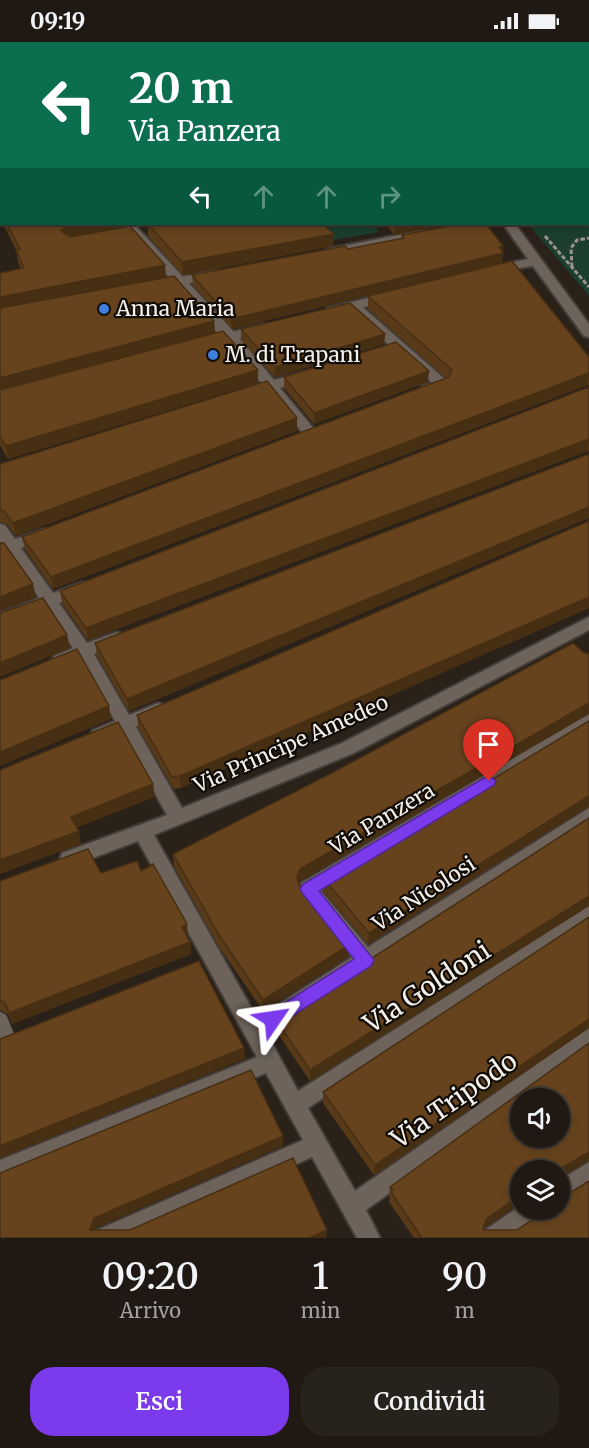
<!DOCTYPE html>
<html lang="it">
<head>
<meta charset="utf-8">
<style>
  :root { --surface:#201913; --page:#28221c; --text:#f1f3f6; --muted:#a2a0a0; --line:#3d3833; --accent:#7c3aed }
  body { margin:0; font-family:Merriweather,serif; background:var(--page); color:var(--text); height:100vh; display:flex; flex-direction:column; font-size:22px; white-space:nowrap }
  * { box-sizing:border-box; margin:0 }
  p { font-size:20px; color:var(--muted) }
  .icon { flex:none; width:33px; height:33px; fill:none; stroke:currentColor; stroke-width:2; stroke-linecap:round; stroke-linejoin:round }
  .map { position:relative; height:1196px; overflow:hidden }
  .side { display:flex; flex-direction:column; background:var(--surface); flex:1 }
  .side>* { flex:none }
  .banner { position:absolute; left:0px; top:0px; width:590px; height:183px; box-shadow:0 3px 9px #0003,0 0 0 2px var(--line); background:#0b6e4f; color:#fff; overflow:hidden }
  .controls { position:absolute; left:510px; top:1046px; display:grid; gap:12px }
  .controls a { display:grid; place-items:center; width:60px; height:60px; border-radius:50%; background:var(--surface); box-shadow:0 3px 9px #0003,0 0 0 2px var(--line); font-size:30px }
  .pin { position:absolute; display:grid; place-items:center; width:51px; height:51px; color:#fff; margin:-62px -26px; border-radius:50% 50% 50% 0; rotate:-45deg; box-shadow:0 0 6px #0007 }
  .pin .icon { rotate:45deg }
  .me { position:absolute; width:66px; margin:-33px; rotate:58deg; stroke-linejoin:round; filter:drop-shadow(0 0 4px #0008) }
  .turn { display:flex; align-items:center; gap:21px; height:126px; padding:0 30px; font-size:27px }
  .turn .icon { width:78px; height:78px; stroke-width:2.5 }
  .turn b { display:block; font-size:42px; line-height:51px }
  .lanes { display:flex; align-items:center; height:57px; padding:0 30px; background:#0003; justify-content:center; gap:30px; direction:ltr }
  .lanes .off { opacity:.35 }
  .eta { display:flex; justify-content:space-evenly; align-items:center; height:102px; text-align:center }
  .eta b { font-size:36px; font-weight:600; line-height:42px }
  .primary-button { display:flex; gap:12px; margin-top:auto; padding:12px 30px }
  .primary-button a { flex:1; height:69px; border-radius:24px; background:var(--accent); color:#fff; font-size:24px; font-weight:600; line-height:69px; text-align:center }
  .primary-button a+a { background:var(--page); color:var(--text) }
  .status { display:flex; justify-content:space-between; align-items:center; height:42px; padding:0 30px; background:var(--surface); direction:ltr }
  .status svg { height:16px; fill:currentColor }
  .map>svg:first-child { display:block }
  .green { fill:#1b3e2f }
  .lines { fill:none; stroke-linecap:round; stroke-linejoin:round }
  .service-casing { stroke:#443d37; stroke-width:2 }
  .minor-casing { stroke:#443d37; stroke-width:4 }
  .tertiary-casing { stroke:#443d37; stroke-width:4 }
  .path { stroke:#99928c; stroke-width:3; stroke-dasharray:4.5 2; stroke-linecap:butt }
  .service { fill:#6d635a; fill-rule:evenodd }
  .minor { fill:#6d635a; fill-rule:evenodd }
  .tertiary { fill:#6d635a; fill-rule:evenodd }
  .wall { fill:#583a19; fill-rule:evenodd }
  .shaded-wall { fill:#472f14 }
  .building { fill:#66431d; stroke:#472f14; stroke-width:1.5; fill-rule:evenodd }
  .route { fill:#7c3aed; stroke:#51269a; stroke-width:1.5 }
  .shop-dot { fill:#3f7fe0; stroke:#100c08; stroke-width:2 }
  .labels { text-anchor:middle; stroke-width:4.5; stroke-linejoin:round; paint-order:stroke }
  .poi-label { font-size:21px; fill:#f5efea; stroke:#100c08; text-anchor:start }
  .street-label { font-size:21px; fill:#f5efea; stroke:#100c08 }
  .near-street-label { font-size:26px; fill:#f5efea; stroke:#100c08 }
</style>
</head>
<body>
<div class="status"><b>09:19</b><svg viewBox="0 0 49 12"><path d="M0 12V9h3v3zM5 12V6h3v6zM10 12V3h3v9zM15 12V0h3v12zM26 1h20v11H26zM47 4h2v5h-2z"/></svg></div>
<div class="map">
<svg width="589" height="1196" viewBox="0 0 589 1196">
  <rect width="100%" height="100%" fill="#2a2119"/>
  <path class="green" d="M588,16H589V254L528,182H588Z
    M307,182H373L379,190L328,199Z"/>
  <g class="lines">
    <defs>
      <path id="service" d="M399,0H414L398,2Z
        M0,970L6,973L15,995L13,1000L7,1003L0,998Z"/>
      <path id="minor" d="M231,0H241L242,2H231Z
        M122,182H134L235,291L274,338L303,330L308,331V337L280,346L315,388L317,391L315,394H305L268,349L250,354L245,353V347L262,342Z
        M353,260L358,261L447,339V345L427,351L422,350V344L432,341L348,267V261Z
        M0,482L5,483L15,497L44,487L49,488L52,492L49,496L21,506L53,551L82,540L88,542L90,546L88,550L59,561L87,601L117,590L123,592L125,596L123,600L94,612L129,673L158,661L164,663L167,668L164,673L136,685L182,766L342,701L589,575V588L354,711L154,793L257,976L352,915L301,853L299,847L301,841L589,672V687L321,849L368,905L589,766V783L267,992L298,1049L589,864V882L308,1066L355,1149L589,986V1007L366,1168L380,1196H357L312,1115L131,1196H94L97,1188L303,1098L266,1031L0,1140V1118L257,1015L138,799L69,825L62,823L60,817L62,811L167,773L121,691L99,700L93,698L90,693L93,688L115,679L80,617L60,624L54,622L52,618L54,614L73,606L46,566L0,583V571L39,556L8,511L0,513Z
        M589,1120V1144L560,1162V1138Z
        M520,1164V1167H547L544,1175L513,1196H482L485,1188Z"/>
      <path id="tertiary" d="M476,0H488L489,2H477Z
        M502,0H516L501,2Z
        M579,0H589V5L588,2Z
        M503,182H515L589,282V295L584,294L533,224L489,231V225L528,217Z
        M423,188L427,189V195L328,215L322,211L328,207Z
        M214,228L219,229V235L157,248L151,244L152,241Z
        M388,251L393,252V258L332,273L325,269L327,266Z
        M263,282L268,283V289L207,305L200,301L202,298Z"/>
    </defs>
    <use href="#service" class="service-casing"/>
    <use href="#minor" class="minor-casing"/>
    <use href="#tertiary" class="tertiary-casing"/>
    <path class="path" d="M545,194L589,245
      M572,225L571,206L577,198L589,196"/>
    <use href="#service" class="service"/>
    <use href="#minor" class="minor"/>
    <use href="#tertiary" class="tertiary"/>
  </g>
  <path class="wall" d="M0,0H172L159,2H2V179L0,176Z
    M254,0H357L359,2H256Z
    M414,0H465L461,2H417Z
    M3,182H122V185L166,235L214,279L215,291L258,328V341L8,417L0,403V231L21,227L18,220L16,208Z
    M136,182H322L333,204L183,233L148,194V183L139,184Z
    M386,182H452L394,193Z
    M402,193L503,204L502,221L232,287L193,243L192,233L348,207L401,197Z
    M368,254L589,315V343H588L53,547L25,507L22,495L446,336L368,267Z
    M241,287L385,292L384,302L275,335L241,298Z
    M284,335L428,340L314,382L284,346Z
    M589,345V409H588L88,598L62,561L60,549Z
    M297,376V389L16,494L7,482L0,480V422Z
    M589,412V476L129,669L97,613L95,601Z
    M589,479V566L181,746L174,747L138,685L137,673Z
    M584,611L300,839L299,841L349,914L263,969L219,905L174,824L173,812Z
    M589,679V764L368,902L324,850L325,838Z
    M589,776V864L310,1039L276,989V978Z
    M141,829L188,893L187,894L190,900L191,912L12,982L8,972L0,968V839L101,831Z
    M589,875V986L374,1133L323,1061V1050Z
    M589,1001V1118L562,1134V1154L589,1196H414L389,1160L390,1156L389,1154L390,1145ZM520,1128H560V1167L517,1188H483L484,1186L519,1162L520,1163Z"/>
  <path class="shaded-wall" d="M111,0H172L159,2H111Z
    M432,0H465L461,2H432Z
    M0,14H2V26H0Z
    M2,99V112H0V100Z
    M75,182H122V186L70,195L61,189L68,183Z
    M394,182H452L394,193Z
    M334,192L333,204L183,233L182,220Z
    M503,204L502,221L232,287L231,277Z
    M165,223L166,236L0,268V255Z
    M214,279L215,291L0,350V336Z
    M385,292L384,302L275,335V325Z
    M258,328V341L8,417L6,404Z
    M429,329L428,340L314,382V371Z
    M589,331L588,343L53,547L51,535Z
    M297,376V389L16,494L13,481Z
    M589,397L588,409L88,598L86,586Z
    M589,465V476L129,669L127,657Z
    M33,542L36,555L0,569V555Z
    M589,555V566L181,746L180,734Z
    M67,593L70,606L0,635V621Z
    M589,661V672L300,839L297,846V835L300,827Z
    M109,664L111,677L0,724V710Z
    M153,742L155,755L73,787L71,775Z
    M589,754V764L368,902L369,891Z
    M79,789L81,802L0,832V818Z
    M589,854V864L310,1039V1028Z
    M187,882L188,893L183,896L182,885Z
    M190,900L191,912L12,982L9,971Z
    M349,903V914L263,969V958Z
    M589,977V986L374,1133L375,1123Z
    M244,1006L245,1017L0,1116V1104Z
    M283,1094V1104L96,1186L93,1196L90,1188L94,1176Z
    M589,1110V1118L560,1136L562,1126Z
    M520,1153L519,1162L484,1186L480,1196L486,1177Z
    M327,1188L326,1196H309Z"/>
  <path class="building" d="M0,0H114L115,2H2V14H0Z
    M263,0H357L359,2H264Z
    M0,24H2V57H0Z
    M0,66H2V99L0,100Z
    M2,109V171L0,168V110Z
    M7,182H75L68,183L61,189L70,195L130,184L165,223L0,255V231L24,226L16,208L20,207Z
    M148,182H322L334,192L182,220Z
    M460,182H486L503,204L499,205L503,211L231,277L192,233L345,204L348,207L404,196L402,193Z
    M512,219L589,315V331L51,535L22,495L449,335L452,328L368,254Z
    M174,234L214,279L0,336V266Z
    M350,261L385,292L275,325L241,287Z
    M223,289L258,328L6,404L0,394V348Z
    M396,300L429,329L314,371L284,335Z
    M267,339L297,376L13,481L4,469L0,468V422Z
    M589,345V397L86,586L60,549Z
    M589,412V465L127,657L95,601Z
    M589,479V555L180,734L172,735L137,673Z
    M0,501H4L33,542L0,555Z
    M43,556L67,593L0,621V571Z
    M573,601L584,611L589,612V661L300,827L297,835L299,843L349,903L263,958L219,893L173,812L332,731Z
    M77,607L109,664L0,710V638Z
    M589,679V754L369,891L325,838Z
    M118,680L153,742L71,775L79,789L0,818V728Z
    M589,776V854L310,1028L276,978Z
    M88,807L101,831L137,819L141,829L153,822L187,882L182,885L190,900L9,971L5,961L0,958V839Z
    M589,875V977L375,1123L323,1050Z
    M199,919L244,1006L0,1104V997Z
    M589,1001V1110L562,1126V1154H565L589,1139V1196H422L391,1150L393,1148L390,1145ZM520,1056H560V1095H520ZM520,1128H560V1167H549L517,1188H483L486,1177L520,1153Z
    M251,1028L283,1094L94,1176L90,1188H130L293,1116L327,1188L309,1196H0V1131Z"/>
  <path class="route" d="M489,733L496,739L494,743L319,849L374,918L371,924L278,983L273,985L267,983L264,977L267,972L354,917L303,852L300,847L303,842Z"/>
  <g class="shop-dot">
    <circle cx="104" cy="267" r="6"/>
    <circle cx="213" cy="313" r="6"/>
  </g>
  <g class="labels">
    <g class="poi-label">
      <text x="116" y="274">Anna Maria</text>
      <text x="225" y="320">M. di Trapani</text>
    </g>
    <g class="street-label">
      <text transform="translate(291 702) rotate(-24)" y="7">Via Principe Amedeo</text>
      <text transform="translate(382 777) rotate(-31)" y="7">Via Panzera</text>
      <text transform="translate(424 852) rotate(-33)" y="7">Via Nicolosi</text>
    </g>
    <g class="near-street-label">
      <text transform="translate(427 945) rotate(-33)" y="9">Via Goldoni</text>
      <text transform="translate(454 1058) rotate(-35)" y="9">Via Tripodo</text>
    </g>
  </g>
</svg>
<div class="controls">
<a><svg class="icon" aria-label="sound" viewBox="0 0 24 24"><path d="M4 9h4l5-4v14l-5-4H4zM17 9q2 3 0 6"/></svg></a>
<a><svg class="icon" aria-label="layers" viewBox="0 0 24 24"><path d="M12 4l9 5-9 5-9-5zM3 14l9 5 9-5"/></svg></a>
</div>
<div class="pin" style="left:489px;top:739px;background:#d93025"><svg class="icon" aria-label="arrive" viewBox="0 0 24 24"><path d="M6 21V4h12l-3 4 3 4H6"/></svg></div>
<svg class="me" style="left:273px;top:977px" viewBox="-20 -20 40 40"><path d="M0-17L14 15 0 8-14 15z" fill="#7c3aed" stroke="#fff" stroke-width="4"/></svg>
<div class="banner">
<div class="turn"><svg class="icon" aria-label="left" viewBox="0 0 24 24"><path d="M17 20v-9H6M10 6l-5 5 5 5"/></svg><div><b>20 m</b>Via Panzera</div></div>
<div class="lanes"><svg class="icon" aria-label="left" viewBox="0 0 24 24"><path d="M17 20v-9H6M10 6l-5 5 5 5"/></svg><svg class="icon off" aria-label="ahead" viewBox="0 0 24 24"><path d="M12 20V5M6 11l6-6 6 6"/></svg><svg class="icon off" aria-label="ahead" viewBox="0 0 24 24"><path d="M12 20V5M6 11l6-6 6 6"/></svg><svg class="icon off" aria-label="right" viewBox="0 0 24 24"><path d="M7 20v-9h11M14 6l5 5-5 5"/></svg></div>
</div>
</div>
<section class="side">
<div class="eta">
<div><b>09:20</b><p>Arrivo</p></div>
<div><b>1</b><p>min</p></div>
<div><b>90</b><p>m</p></div>
</div>
<div class="primary-button"><a>Esci</a><a>Condividi</a></div>
</section>
</body>
</html>
